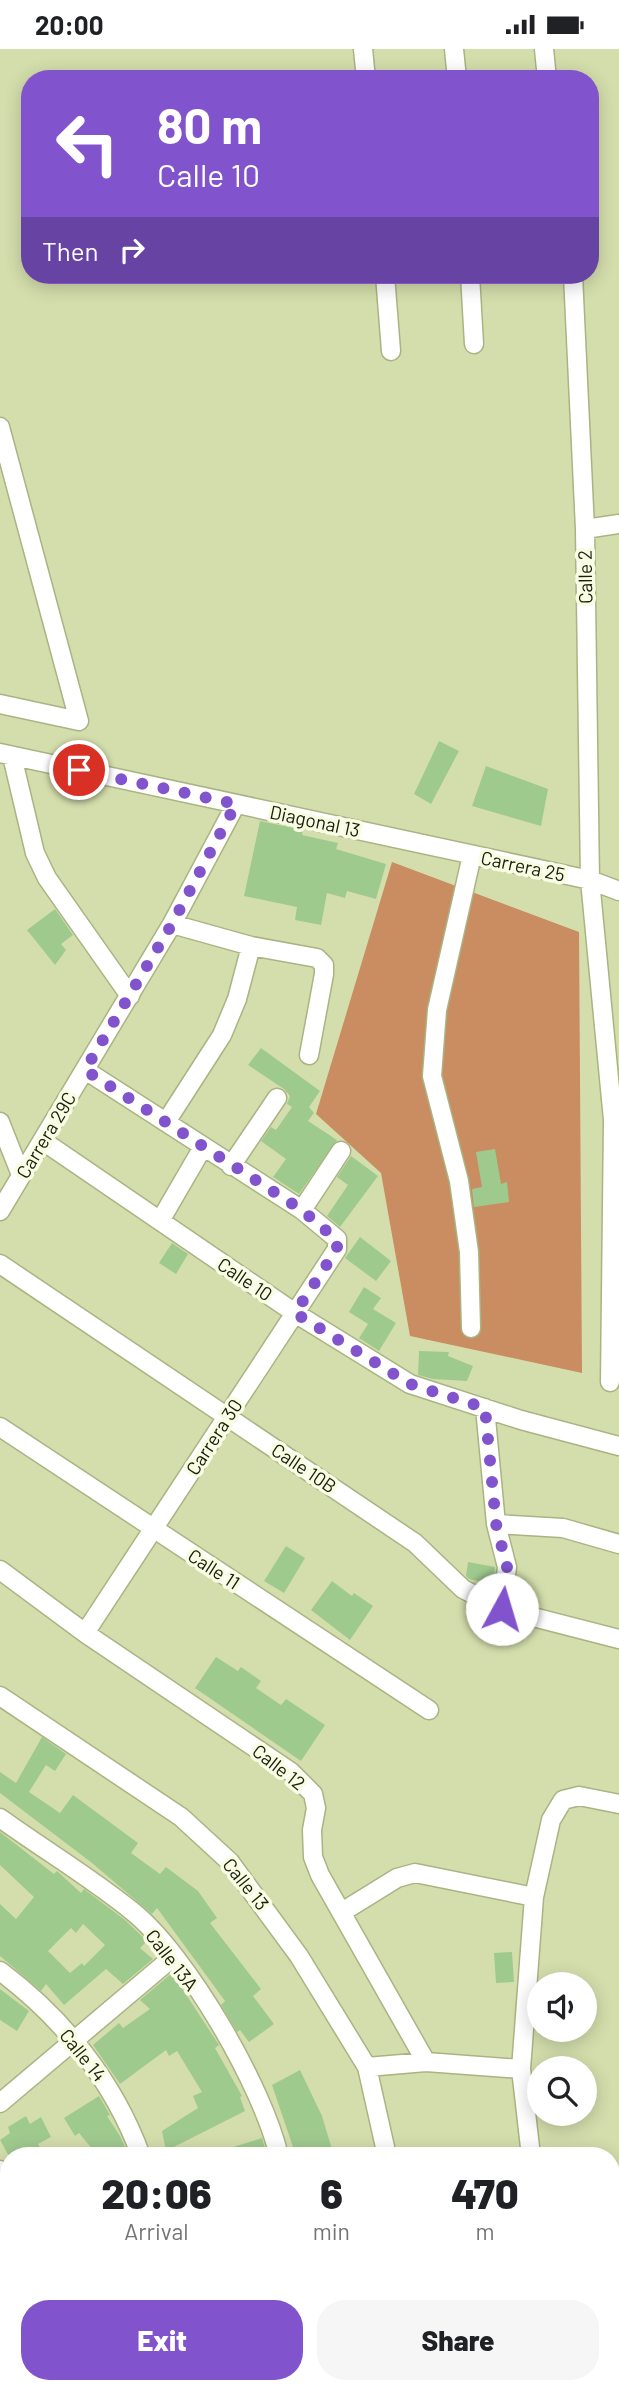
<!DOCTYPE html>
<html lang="en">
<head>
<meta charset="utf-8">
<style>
  :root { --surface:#fff; --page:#f6f6f6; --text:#202124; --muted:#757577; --accent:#8154ce }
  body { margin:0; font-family:Barlow,sans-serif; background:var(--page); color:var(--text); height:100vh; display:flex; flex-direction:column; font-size:26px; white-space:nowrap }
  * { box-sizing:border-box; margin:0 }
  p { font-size:23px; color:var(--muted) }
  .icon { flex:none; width:38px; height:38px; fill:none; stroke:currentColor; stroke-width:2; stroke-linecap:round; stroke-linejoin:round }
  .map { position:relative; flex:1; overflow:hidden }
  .side { position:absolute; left:0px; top:2098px; width:620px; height:247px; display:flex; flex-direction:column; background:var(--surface); border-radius:28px 28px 0 0; box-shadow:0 4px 18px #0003 }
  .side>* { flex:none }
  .hud { position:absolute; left:21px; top:21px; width:578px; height:214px; border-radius:28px; box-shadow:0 4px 18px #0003; background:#8154ce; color:#fff; overflow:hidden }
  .fabs { position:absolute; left:527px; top:1923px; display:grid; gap:14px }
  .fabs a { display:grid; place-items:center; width:70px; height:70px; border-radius:50%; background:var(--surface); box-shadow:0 4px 18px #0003; font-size:35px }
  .pin { position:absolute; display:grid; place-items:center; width:60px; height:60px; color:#fff; margin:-30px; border:4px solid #fff; border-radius:50%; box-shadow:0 2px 7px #0007 }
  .me { position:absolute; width:77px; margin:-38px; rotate:6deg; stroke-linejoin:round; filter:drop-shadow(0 0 5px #0008) }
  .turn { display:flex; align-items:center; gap:24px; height:147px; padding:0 21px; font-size:32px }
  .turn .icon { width:91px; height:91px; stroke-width:2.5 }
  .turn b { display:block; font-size:49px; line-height:60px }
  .then { display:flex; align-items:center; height:66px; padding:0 21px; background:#0003; gap:14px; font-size:26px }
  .eta { display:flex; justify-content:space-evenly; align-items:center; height:119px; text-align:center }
  .eta b { font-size:42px; font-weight:800; line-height:49px }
  .cta { display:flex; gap:14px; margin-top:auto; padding:14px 21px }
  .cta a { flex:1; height:80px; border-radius:28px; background:var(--accent); color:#fff; font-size:28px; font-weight:800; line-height:80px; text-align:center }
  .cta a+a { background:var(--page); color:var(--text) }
  .status { display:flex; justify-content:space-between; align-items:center; height:49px; padding:0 35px; background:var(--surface); direction:ltr }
  .status svg { height:19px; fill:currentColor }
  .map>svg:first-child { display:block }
  .forest { fill:#c98d61 }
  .building { fill:#9fca8e; fill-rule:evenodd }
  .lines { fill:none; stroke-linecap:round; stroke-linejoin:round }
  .minor-casing { stroke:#aab382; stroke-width:21 }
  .minor { stroke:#fff; stroke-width:18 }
  .route { stroke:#8154ce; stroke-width:12; stroke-dasharray:0 21.6 }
  .labels { text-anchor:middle; stroke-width:7; stroke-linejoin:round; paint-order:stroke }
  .street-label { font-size:19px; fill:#1a1d0a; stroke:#f7fce3 }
</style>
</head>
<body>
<div class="status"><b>20:00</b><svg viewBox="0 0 49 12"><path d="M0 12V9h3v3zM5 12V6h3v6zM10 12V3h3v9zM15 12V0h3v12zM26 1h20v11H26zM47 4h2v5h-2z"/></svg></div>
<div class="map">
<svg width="619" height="2344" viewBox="0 0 619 2344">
  <rect width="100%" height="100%" fill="#d4deac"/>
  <path class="forest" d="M392,813L579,883L582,1324L410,1287L381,1124L316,1065Z"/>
  <path class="building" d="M439,692L459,702L431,755L414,745Z
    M486,717L548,740L541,777L472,757Z
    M260,772L303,781L302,786L338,794L336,800L386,815L376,850L347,842L345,849L327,844L321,876L295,871L297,858L244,847Z
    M55,860L73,886L61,895L66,901L55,916L27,881Z
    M261,999L320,1042L309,1058L314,1064L308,1072L337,1091L299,1145L273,1128L286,1110L261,1092L271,1078L276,1081L292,1058L287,1055L290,1047L284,1040L248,1016Z
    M495,1100L501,1135L507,1133L509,1153L474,1158L472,1140L482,1138L476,1103Z
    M351,1107L378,1127L340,1178L327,1167L348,1136L337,1128Z
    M360,1188L391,1212L376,1232L345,1209Z
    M172,1194L188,1205L176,1225L159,1214Z
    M364,1238L381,1249L373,1260L396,1274L379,1302L359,1289L368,1275L349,1263Z
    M419,1302L449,1303L448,1307L473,1317L467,1332L433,1330L418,1326Z
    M286,1497L305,1509L284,1544L264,1532Z
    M468,1513L495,1518L493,1535L469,1530L466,1527Z
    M332,1532L352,1547L354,1544L373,1557L350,1591L311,1561Z
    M216,1608L238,1622L241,1618L261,1632L256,1639L281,1656L286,1650L325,1676L301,1712L195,1639Z
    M42,1688L66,1705L55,1722L46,1716L29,1743L60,1764L73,1746L138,1794L131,1804L160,1825L166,1818L198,1842L217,1869L210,1874L261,1940L253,1947L274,1975L249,1993L240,1981L237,1983L221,1956L225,1952L157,1859L152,1865L92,1814L0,1744V1723L16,1734Z
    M0,1783L54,1825L57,1822L81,1844L84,1840L125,1871L147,1892L140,1899L153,1910L123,1935L106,1920L64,1956L46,1935L41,1942L6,1912L0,1907V1855L16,1870L34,1848L0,1816ZM83,1875L105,1896L84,1917L82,1914L70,1924L48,1902L71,1879L76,1884Z
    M512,1903L514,1933L496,1934L494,1904Z
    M172,1924L219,1996L215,1999L242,2047L240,2048L245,2062L166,2102L162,2082L198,2059L193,2047L202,2043L177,2002L169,2007L166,2001L120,2035L93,1996L119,1974L123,1979L150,1960L140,1951Z
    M0,1940L29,1962L17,1982L0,1971Z
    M300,2021L322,2067L334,2107H296L272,2036Z
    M99,2047L110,2066L107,2067L120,2087L129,2107H98L79,2084L75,2087L64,2069Z
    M26,2067L30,2075L41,2068L51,2088L38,2095L45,2107H9L0,2091L10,2084L8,2078Z
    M262,2089L267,2107H214V2104Z"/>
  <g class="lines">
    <defs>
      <path id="minor" d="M363,0L366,30
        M454,0L457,30
        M544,0L547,30
        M385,226L391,302
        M470,226L474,295
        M573,226L585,480L590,831L613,1071L610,1333
        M0,378L79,672L0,655
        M585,480L619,475
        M0,704L590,831L619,842
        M12,707L35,804L47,829L130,947
        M172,875L251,897L317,909L324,916V925L309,1006
        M85,1021L302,1161L337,1190V1200L85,1584
        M0,1073L21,1126
        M166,1073L222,986L237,950L251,897
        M43,1092L295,1264L410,1335L521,1371L619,1397
        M231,1117L277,1049
        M302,1161L341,1102
        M0,1162L172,875L236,755
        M160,1172L203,1098
        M0,1215L415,1494L463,1540L502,1560L619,1590
        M471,1279L469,1203L459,1132L432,1027L437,961L472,806
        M485,1359L496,1475L507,1518L502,1560
        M0,1378L429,1661
        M496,1475L563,1479L619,1495
        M0,1521L85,1584L291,1723L313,1745L316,1759L312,1781L313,1808L320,1826L426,2013
        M0,1647L181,1768L230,1813L299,1907L367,2018L387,2107
        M0,1769C43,1800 90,1828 132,1862C187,1906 263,2038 279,2107
        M342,1863L397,1829L415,1824L534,1848
        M0,1922C64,1970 114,2033 141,2107
        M367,2018L426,2013L521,2020
        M0,2054L173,1908
        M531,2107L521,2020L534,1848L551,1771L563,1751L579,1747L619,1755
        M0,2121L9,2135
        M69,2336L71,2344
        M198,2336L200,2344
        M334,2336L336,2344
        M450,2336L452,2344
        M563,2336L567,2344
        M22,2344L50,2336
        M352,2344L377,2336"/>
    </defs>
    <use href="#minor" class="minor-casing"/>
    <use href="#minor" class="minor"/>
  </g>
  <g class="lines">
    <path class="route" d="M79,721L236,755L172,875L85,1021L302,1161L337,1191V1200L295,1264L410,1335L485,1359L496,1475L507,1518L502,1560"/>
  </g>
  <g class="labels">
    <g class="street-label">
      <text transform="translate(585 528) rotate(-91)" y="7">Calle 2</text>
      <text transform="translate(315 772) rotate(12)" y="7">Diagonal 13</text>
      <text transform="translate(523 817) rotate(12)" y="7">Carrera 25</text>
      <text transform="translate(46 1086) rotate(-59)" y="7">Carrera 29C</text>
      <text transform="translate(245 1230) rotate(34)" y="7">Calle 10</text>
      <text transform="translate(214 1388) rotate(-57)" y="7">Carrera 30</text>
      <text transform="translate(304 1419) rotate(34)" y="7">Calle 10B</text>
      <text transform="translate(214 1520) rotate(33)" y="7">Calle 11</text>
      <text transform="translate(279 1718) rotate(38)" y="7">Calle 12</text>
      <text transform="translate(246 1835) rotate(51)" y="7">Calle 13</text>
      <text transform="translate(172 1911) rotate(52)" y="7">Calle 13A</text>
      <text transform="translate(83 2006) rotate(51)" y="7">Calle 14</text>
    </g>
  </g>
</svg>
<div class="fabs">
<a><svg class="icon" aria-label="sound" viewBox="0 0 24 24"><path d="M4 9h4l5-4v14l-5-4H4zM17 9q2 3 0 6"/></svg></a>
<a><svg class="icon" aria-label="search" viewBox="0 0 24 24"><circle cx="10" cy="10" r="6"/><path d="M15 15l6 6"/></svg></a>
</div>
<div class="pin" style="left:79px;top:721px;background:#d93025"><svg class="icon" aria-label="arrive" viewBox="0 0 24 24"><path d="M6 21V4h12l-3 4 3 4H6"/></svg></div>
<svg class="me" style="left:502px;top:1560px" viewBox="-20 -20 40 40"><circle r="19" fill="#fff"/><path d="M0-13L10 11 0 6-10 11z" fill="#8154ce"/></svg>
<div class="hud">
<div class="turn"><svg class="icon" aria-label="left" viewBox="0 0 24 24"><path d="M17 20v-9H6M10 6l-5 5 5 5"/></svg><div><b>80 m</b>Calle 10</div></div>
<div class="then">Then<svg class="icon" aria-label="right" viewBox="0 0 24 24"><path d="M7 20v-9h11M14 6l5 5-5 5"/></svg></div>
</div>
<section class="side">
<div class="eta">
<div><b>20:06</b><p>Arrival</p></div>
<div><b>6</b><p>min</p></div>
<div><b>470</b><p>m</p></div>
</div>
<div class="cta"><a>Exit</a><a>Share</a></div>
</section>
</div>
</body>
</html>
